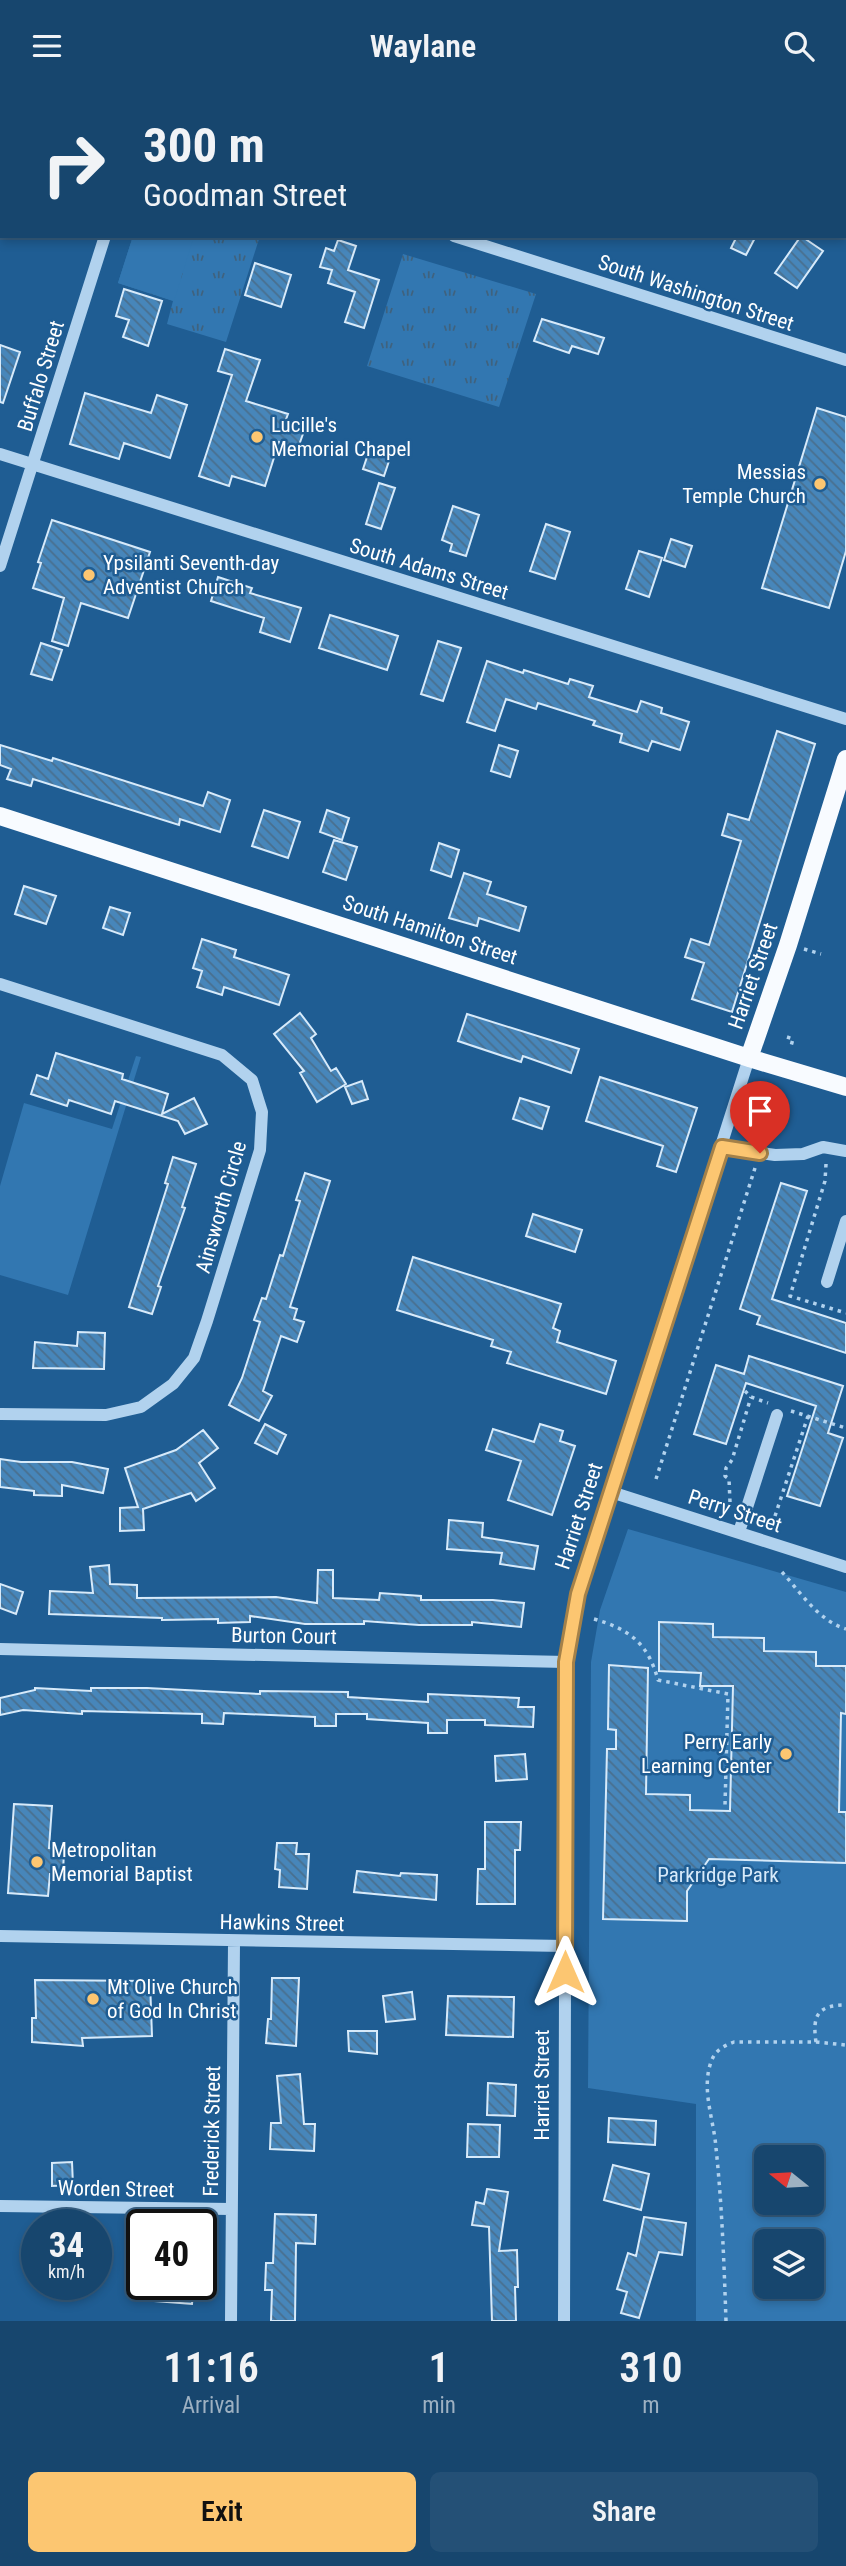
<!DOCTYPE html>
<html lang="en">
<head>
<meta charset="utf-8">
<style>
  :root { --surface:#17466e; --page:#245076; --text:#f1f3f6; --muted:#9eb1c2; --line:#365e81; --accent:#fcc671 }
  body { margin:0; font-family:"Roboto Condensed",sans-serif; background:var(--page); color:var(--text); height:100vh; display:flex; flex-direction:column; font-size:26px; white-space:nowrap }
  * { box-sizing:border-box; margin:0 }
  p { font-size:23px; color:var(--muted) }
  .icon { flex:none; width:38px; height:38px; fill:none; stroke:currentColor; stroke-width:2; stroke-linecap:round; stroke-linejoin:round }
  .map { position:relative; height:2230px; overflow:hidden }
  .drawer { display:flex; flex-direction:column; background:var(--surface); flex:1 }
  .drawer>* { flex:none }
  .hud { position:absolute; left:0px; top:0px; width:847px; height:147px; box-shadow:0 4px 10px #0003,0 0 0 2px var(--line); background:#17466e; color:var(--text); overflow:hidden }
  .needle { width:46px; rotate:288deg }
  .controls { position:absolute; left:754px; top:2054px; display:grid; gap:14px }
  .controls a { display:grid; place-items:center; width:70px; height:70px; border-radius:10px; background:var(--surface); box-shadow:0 4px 10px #0003,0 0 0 2px var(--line); font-size:35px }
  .speed { position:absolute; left:21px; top:2118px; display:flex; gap:14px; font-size:35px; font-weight:700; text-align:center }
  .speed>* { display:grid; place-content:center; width:91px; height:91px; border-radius:50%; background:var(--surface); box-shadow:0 4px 10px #0003,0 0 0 2px var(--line); line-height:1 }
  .speed small { font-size:18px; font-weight:400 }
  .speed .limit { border:4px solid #111; border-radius:10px; background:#fff; color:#111 }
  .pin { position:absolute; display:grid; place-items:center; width:60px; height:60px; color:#fff; margin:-72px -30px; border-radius:50% 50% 50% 0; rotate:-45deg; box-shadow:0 0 7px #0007 }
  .pin .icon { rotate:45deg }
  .me { position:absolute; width:77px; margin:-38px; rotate:0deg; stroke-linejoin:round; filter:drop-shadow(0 0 5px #0008) }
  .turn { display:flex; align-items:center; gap:24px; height:147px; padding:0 28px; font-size:32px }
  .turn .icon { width:91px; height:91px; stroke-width:2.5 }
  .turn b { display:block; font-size:49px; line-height:60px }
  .eta { display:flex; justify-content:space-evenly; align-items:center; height:119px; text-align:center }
  .eta b { font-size:42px; font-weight:600; line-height:49px }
  .button { display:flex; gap:14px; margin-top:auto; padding:14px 28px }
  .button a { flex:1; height:80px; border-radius:10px; background:var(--accent); color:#111; font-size:28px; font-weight:600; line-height:80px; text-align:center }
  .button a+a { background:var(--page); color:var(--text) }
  header { display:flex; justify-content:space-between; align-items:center; height:91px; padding:0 28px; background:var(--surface); font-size:32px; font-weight:600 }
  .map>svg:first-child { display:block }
  .grass { fill:url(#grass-tufts) }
  .park { fill:#3277b1; fill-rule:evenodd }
  .building { fill:url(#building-back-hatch); stroke:#d7eafa; stroke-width:2 }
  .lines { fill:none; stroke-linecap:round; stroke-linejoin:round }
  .path { stroke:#b1d2ee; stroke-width:3.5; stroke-dasharray:3.5 5; stroke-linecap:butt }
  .minor { stroke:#b1d2ee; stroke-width:12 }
  .major { stroke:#f8fbff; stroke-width:18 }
  .route-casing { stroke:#a48149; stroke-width:18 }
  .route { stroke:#fcc671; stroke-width:12 }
  .poi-dot { fill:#fcc671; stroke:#1f5d93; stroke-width:2.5 }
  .labels { text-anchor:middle; stroke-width:5; stroke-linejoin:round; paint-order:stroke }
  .street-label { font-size:21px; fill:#fff; stroke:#1f5d93 }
  .poi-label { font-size:21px; fill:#fff; stroke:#1f5d93; text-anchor:start }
  .park-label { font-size:21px; fill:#d7eafa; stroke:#1f5d93 }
</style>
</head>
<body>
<header><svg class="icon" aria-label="menu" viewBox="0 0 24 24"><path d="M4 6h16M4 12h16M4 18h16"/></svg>Waylane<svg class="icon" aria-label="search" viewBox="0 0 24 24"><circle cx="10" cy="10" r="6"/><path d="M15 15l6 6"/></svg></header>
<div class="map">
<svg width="846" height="2230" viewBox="0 0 846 2230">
  <defs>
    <pattern id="grass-tufts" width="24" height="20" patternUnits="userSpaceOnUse" patternTransform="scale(1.75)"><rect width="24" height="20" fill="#3277b1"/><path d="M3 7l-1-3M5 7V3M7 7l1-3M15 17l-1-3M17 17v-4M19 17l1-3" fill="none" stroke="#3f627e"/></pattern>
    <pattern id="building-back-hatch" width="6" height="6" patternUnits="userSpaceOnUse" patternTransform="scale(1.75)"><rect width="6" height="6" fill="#4786ba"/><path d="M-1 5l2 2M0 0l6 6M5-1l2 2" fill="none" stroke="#496f8e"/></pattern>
  </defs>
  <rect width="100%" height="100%" fill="#1f5d93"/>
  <path class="grass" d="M133,145H260L226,251L167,233L173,210L118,192Z
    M403,163L536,203L499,316L367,275Z"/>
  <path class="park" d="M133,145H194L174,210L118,192Z
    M136,965L141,966L68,1204L0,1184V1095L24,1012L112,1038Z
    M628,1438L846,1501V2230H696V2013L588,1997L591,1571L600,1519ZM766,2067H812V2112H766ZM766,2151H812V2196H766Z"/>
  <path class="building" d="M737,145H756L746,164L731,157Z
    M801,145L823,160L797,197L775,182Z
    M338,149L356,155L348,179L379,189L364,237L345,231L355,201L328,192L332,179L320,176L326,157L334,160Z
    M255,172L291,184L281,216L245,204Z
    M124,198L162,210L148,255L123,246L129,229L116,225Z
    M542,228L604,247L598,263L572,255L569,262L534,250Z
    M0,254L20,261L3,312L0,311Z
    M225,258L260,269L246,310L288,323L284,334L304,340L298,357L279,351L265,395L232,385L229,395L199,385L232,284L218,280Z
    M85,302L151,322L157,304L187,314L170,367L124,352L119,368L70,353Z
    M817,317L846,326V460L829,517L762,497Z
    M370,357L391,364L384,385L363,378Z
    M379,392L395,397L381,438L366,433Z
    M453,415L479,424L466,465L450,460L452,453L442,449Z
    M52,429L150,461L128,527L81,512L68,555L52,550L64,507L33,497L41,472L38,471Z
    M546,433L570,441L555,488L530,480Z
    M671,448L692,455L685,476L664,469Z
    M639,460L662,467L649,506L626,498Z
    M218,486L252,497L250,502L301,517L290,551L260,541L264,527L211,510Z
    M330,524L398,545L387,579L319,557Z
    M438,550L461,557L443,610L421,603Z
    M41,552L62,559L52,589L31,583Z
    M487,570L523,582L524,579L568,593L570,588L593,595L589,606L637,621L641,610L662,617L661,622L689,631L680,659L652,650L648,660L620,651L622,643L593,634L595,630L538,612L536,618L506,608L495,640L467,631Z
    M777,640L815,653L732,921L692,908L704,872L685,866L691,848L709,854L741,750L722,744L728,723L749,729Z
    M0,654L52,670L53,667L203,715L208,701L230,709L220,741L180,728L179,734L33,688L31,695L7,688L11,678L0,674Z
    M499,654L518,660L510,686L491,680Z
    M264,719L300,731L288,767L252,755Z
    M327,719L349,727L342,749L320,741Z
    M334,749L357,756L346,789L323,781Z
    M439,752L459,759L451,786L431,779Z
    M464,782L491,791L487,803L526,816L519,840L479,827L477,835L449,827Z
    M24,795L56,805L46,833L15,823Z
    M110,816L130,822L123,844L103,837Z
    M202,848L236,859L234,866L289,884L279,914L224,896L222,904L197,896L202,880L193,877Z
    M300,922L316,943L311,947L331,980L336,977L346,993L317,1011L300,982L304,980L274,943Z
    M467,923L579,958L571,982L523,965L521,971L458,950Z
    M56,962L123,983L122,988L168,1003L162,1023L194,1007L207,1033L185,1043L178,1030L115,1010L111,1023L69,1009L67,1015L31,1003L37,984L48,988Z
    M600,986L697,1017L676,1081L657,1075L663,1055L586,1030Z
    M362,990L368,1008L352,1013L345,996Z
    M520,1007L549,1016L542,1038L513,1028Z
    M173,1066L196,1073L182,1116L185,1117L158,1195L161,1196L152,1223L129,1216L168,1093L165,1092Z
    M305,1082L330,1090L290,1216L297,1218L294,1228L304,1231L297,1251L281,1245L263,1300L272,1305L259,1330L229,1314L242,1287L260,1231L254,1229L262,1207L266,1208L280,1164L283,1165L300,1110L296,1109Z
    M781,1092L807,1100L772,1208L846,1232V1262L757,1233L760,1225L740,1218Z
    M533,1123L582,1139L575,1161L526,1145Z
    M413,1166L561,1213L553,1237L560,1240L557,1251L616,1270L606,1303L507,1272L511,1261L491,1255L493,1249L397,1219Z
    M78,1241L105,1242L104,1278L33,1277L35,1251L77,1255Z
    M749,1265L843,1295L828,1342L843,1347L820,1415L787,1405L816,1315L746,1292L726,1353L694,1343L716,1274L744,1283Z
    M265,1333L286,1344L277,1363L255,1352Z
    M540,1333L563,1340L560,1350L575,1355L552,1424L508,1409L521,1370L486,1359L493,1338L534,1351Z
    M203,1339L218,1357L199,1372L215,1397L196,1410L191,1402L143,1418L144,1439L120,1440V1417L138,1416L125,1377L176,1359Z
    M0,1368L21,1371H72L108,1378L103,1402L62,1394V1405L34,1404V1400L0,1396Z
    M449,1429L483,1432L482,1446L538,1455L534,1478L500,1473L502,1462L447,1458Z
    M109,1474L110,1493L137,1494V1507L276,1506L317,1512L318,1479H333V1507L379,1509L380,1502L421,1505V1509H493L524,1512L521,1536L472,1531V1534H419L364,1530V1533H305L250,1525V1531L218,1532V1528L162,1529V1527L49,1523L50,1500L93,1502L90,1476Z
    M0,1493L23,1501L16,1523L0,1517Z
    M659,1531L713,1533V1546L764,1547V1560L816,1561V1575H846V1623L841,1622L839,1721H846V1772L709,1768L687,1800V1830L603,1828L607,1658H616V1639L608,1638L609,1574L648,1577L646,1703L690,1704V1719L730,1720L733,1595H700L701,1582L659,1580Z
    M35,1597L91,1600V1597H147L260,1603V1600L348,1601V1606L428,1611V1603L519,1607L518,1616H534L533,1636L485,1634V1629H447V1642H428V1632L367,1628V1623H336V1635H315V1626L224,1622L223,1633L202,1632V1623L82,1620V1623L23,1619L0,1624V1607L35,1599Z
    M525,1663L527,1688L496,1690L495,1665Z
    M14,1713L52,1715L49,1757L64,1758L63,1784L50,1783L48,1805L8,1802Z
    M485,1731H521L520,1759H515V1813H477L478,1778H485Z
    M277,1752H297L296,1763H309L307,1798L279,1796L280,1779L275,1778Z
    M357,1780L400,1785L401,1782L437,1784L436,1809L354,1801Z
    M272,1887H299L296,1955L266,1952L268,1928H271Z
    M35,1889L150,1890L152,1945L82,1947L83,1955L32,1951V1927H36Z
    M412,1901L415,1928L386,1931L383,1905Z
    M448,1905L514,1906L513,1946L446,1944Z
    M348,1940H377V1963L349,1960Z
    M300,1983L304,2033H315L314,2060L270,2058L271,2032H281L277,1985Z
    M488,1992L516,1994L515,2025L487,2024Z
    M609,2027L656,2030L655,2054L608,2051Z
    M468,2033L500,2034L499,2066H467Z
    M72,2071L73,2094L52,2095V2072Z
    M613,2074L649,2083L641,2119L604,2109Z
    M487,2098L508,2101L499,2160L517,2159L518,2196H515L516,2230H492L489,2136L472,2134L476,2111L484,2113Z
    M275,2123L316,2124L315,2153L296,2152L295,2230H271L272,2199H265L266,2172H273Z
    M644,2126L686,2132L682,2164L659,2161L639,2227L621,2222L627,2201L617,2198L628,2162L636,2165Z
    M157,2193H194L192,2213L155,2210Z"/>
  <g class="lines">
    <path class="path" d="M694,0L697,2
      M804,858L821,863
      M787,946L793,948L791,955
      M826,1073L825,1090L790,1205L846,1222
      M745,1300L751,1306L768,1312
      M791,1320L846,1337
      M656,1388L755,1077
      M730,1411L729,1388L725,1385L726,1377L732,1369L751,1306
      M775,1425L808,1325
      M782,1481C801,1502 819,1530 846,1538
      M594,1528C629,1538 648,1552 658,1589L728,1603L725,1714
      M816,1951C812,1924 818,1914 846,1914
      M726,2230C724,2172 722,2114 716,2057C714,2029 701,1999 711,1971C715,1959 724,1955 734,1951H816L846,1954"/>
    <path class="minor" d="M0,2H2
      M150,2V0
      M308,2L309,0
      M454,145L846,269
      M0,363L846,628
      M0,475L105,145
      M0,893L222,964L252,989L262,1021L260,1059L207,1230L194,1267L173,1293L141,1316L106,1324L0,1323
      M721,1056L775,1064L803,1063L823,1056L846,1060
      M827,1191L846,1130
      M611,1401L846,1476
      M739,1441L777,1324
      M0,1558L566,1571
      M0,1845L564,1855
      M0,2115L231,2118
      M231,2230L234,1851
      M564,2230L566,1571L578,1503L749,967"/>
    <path class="major" d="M667,0L670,2
      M845,122H846
      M0,725L749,967L846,996
      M749,967L788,854L846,668"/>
  </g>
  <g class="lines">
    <defs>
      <path id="route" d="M565,1881L566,1571L578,1503L722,1056L760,1062"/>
    </defs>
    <use href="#route" class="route-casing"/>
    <use href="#route" class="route"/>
  </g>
  <g class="poi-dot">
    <circle cx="257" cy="346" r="7"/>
    <circle cx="820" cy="393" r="7"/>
    <circle cx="89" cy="484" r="7"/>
    <circle cx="786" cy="1663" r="7"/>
    <circle cx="37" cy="1771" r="7"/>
    <circle cx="93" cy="1908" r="7"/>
  </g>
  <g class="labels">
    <g class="street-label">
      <text transform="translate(696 202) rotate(18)" y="7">South Washington Street</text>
      <text transform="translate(41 285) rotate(-73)" y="7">Buffalo Street</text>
      <text transform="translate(429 478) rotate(17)" y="7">South Adams Street</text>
      <text transform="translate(430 839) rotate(18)" y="7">South Hamilton Street</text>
      <text transform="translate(753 885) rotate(-71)" y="7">Harriet Street</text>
      <text transform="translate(221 1116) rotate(-74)" y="7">Ainsworth Circle</text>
      <text transform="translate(735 1420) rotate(18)" y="7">Perry Street</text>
      <text transform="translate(579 1425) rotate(-72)" y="7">Harriet Street</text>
      <text transform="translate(284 1545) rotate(1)" y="7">Burton Court</text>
      <text transform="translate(282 1832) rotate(1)" y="7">Hawkins Street</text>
      <text transform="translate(542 1994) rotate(-90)" y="7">Harriet Street</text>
      <text transform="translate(212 2040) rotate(-89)" y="7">Frederick Street</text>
      <text transform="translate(116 2098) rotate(1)" y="7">Worden Street</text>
    </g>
    <g class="poi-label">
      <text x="271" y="341">Lucille's<tspan x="271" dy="24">Memorial Chapel</tspan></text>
      <text x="806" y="388" text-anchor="end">Messias<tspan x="806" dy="24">Temple Church</tspan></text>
      <text x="103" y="479">Ypsilanti Seventh-day<tspan x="103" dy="24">Adventist Church</tspan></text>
      <text x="772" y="1658" text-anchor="end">Perry Early<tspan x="772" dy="24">Learning Center</tspan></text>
      <text x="51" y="1766">Metropolitan<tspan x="51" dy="24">Memorial Baptist</tspan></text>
      <text x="107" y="1903">Mt Olive Church<tspan x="107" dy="24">of God In Christ</tspan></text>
    </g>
    <g class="park-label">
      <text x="718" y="1791">Parkridge Park</text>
    </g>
  </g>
</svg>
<div class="controls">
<a><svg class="needle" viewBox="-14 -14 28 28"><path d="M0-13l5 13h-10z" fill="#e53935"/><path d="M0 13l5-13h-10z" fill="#9eb1c2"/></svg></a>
<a><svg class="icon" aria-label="layers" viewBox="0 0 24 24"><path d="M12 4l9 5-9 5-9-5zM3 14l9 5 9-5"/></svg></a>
</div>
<div class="speed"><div>34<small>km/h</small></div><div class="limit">40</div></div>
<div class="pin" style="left:760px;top:1062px;background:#d93025"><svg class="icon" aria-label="arrive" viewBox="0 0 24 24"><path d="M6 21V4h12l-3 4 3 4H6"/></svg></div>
<svg class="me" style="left:565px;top:1881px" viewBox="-20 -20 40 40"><path d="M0-17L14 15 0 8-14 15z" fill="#fcc671" stroke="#fff" stroke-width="4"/></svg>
<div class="hud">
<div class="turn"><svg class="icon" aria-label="right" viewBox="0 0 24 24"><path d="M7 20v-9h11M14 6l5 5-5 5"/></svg><div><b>300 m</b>Goodman Street</div></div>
</div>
</div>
<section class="drawer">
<div class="eta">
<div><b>11:16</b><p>Arrival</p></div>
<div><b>1</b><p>min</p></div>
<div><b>310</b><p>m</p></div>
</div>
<div class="button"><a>Exit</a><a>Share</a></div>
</section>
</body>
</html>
